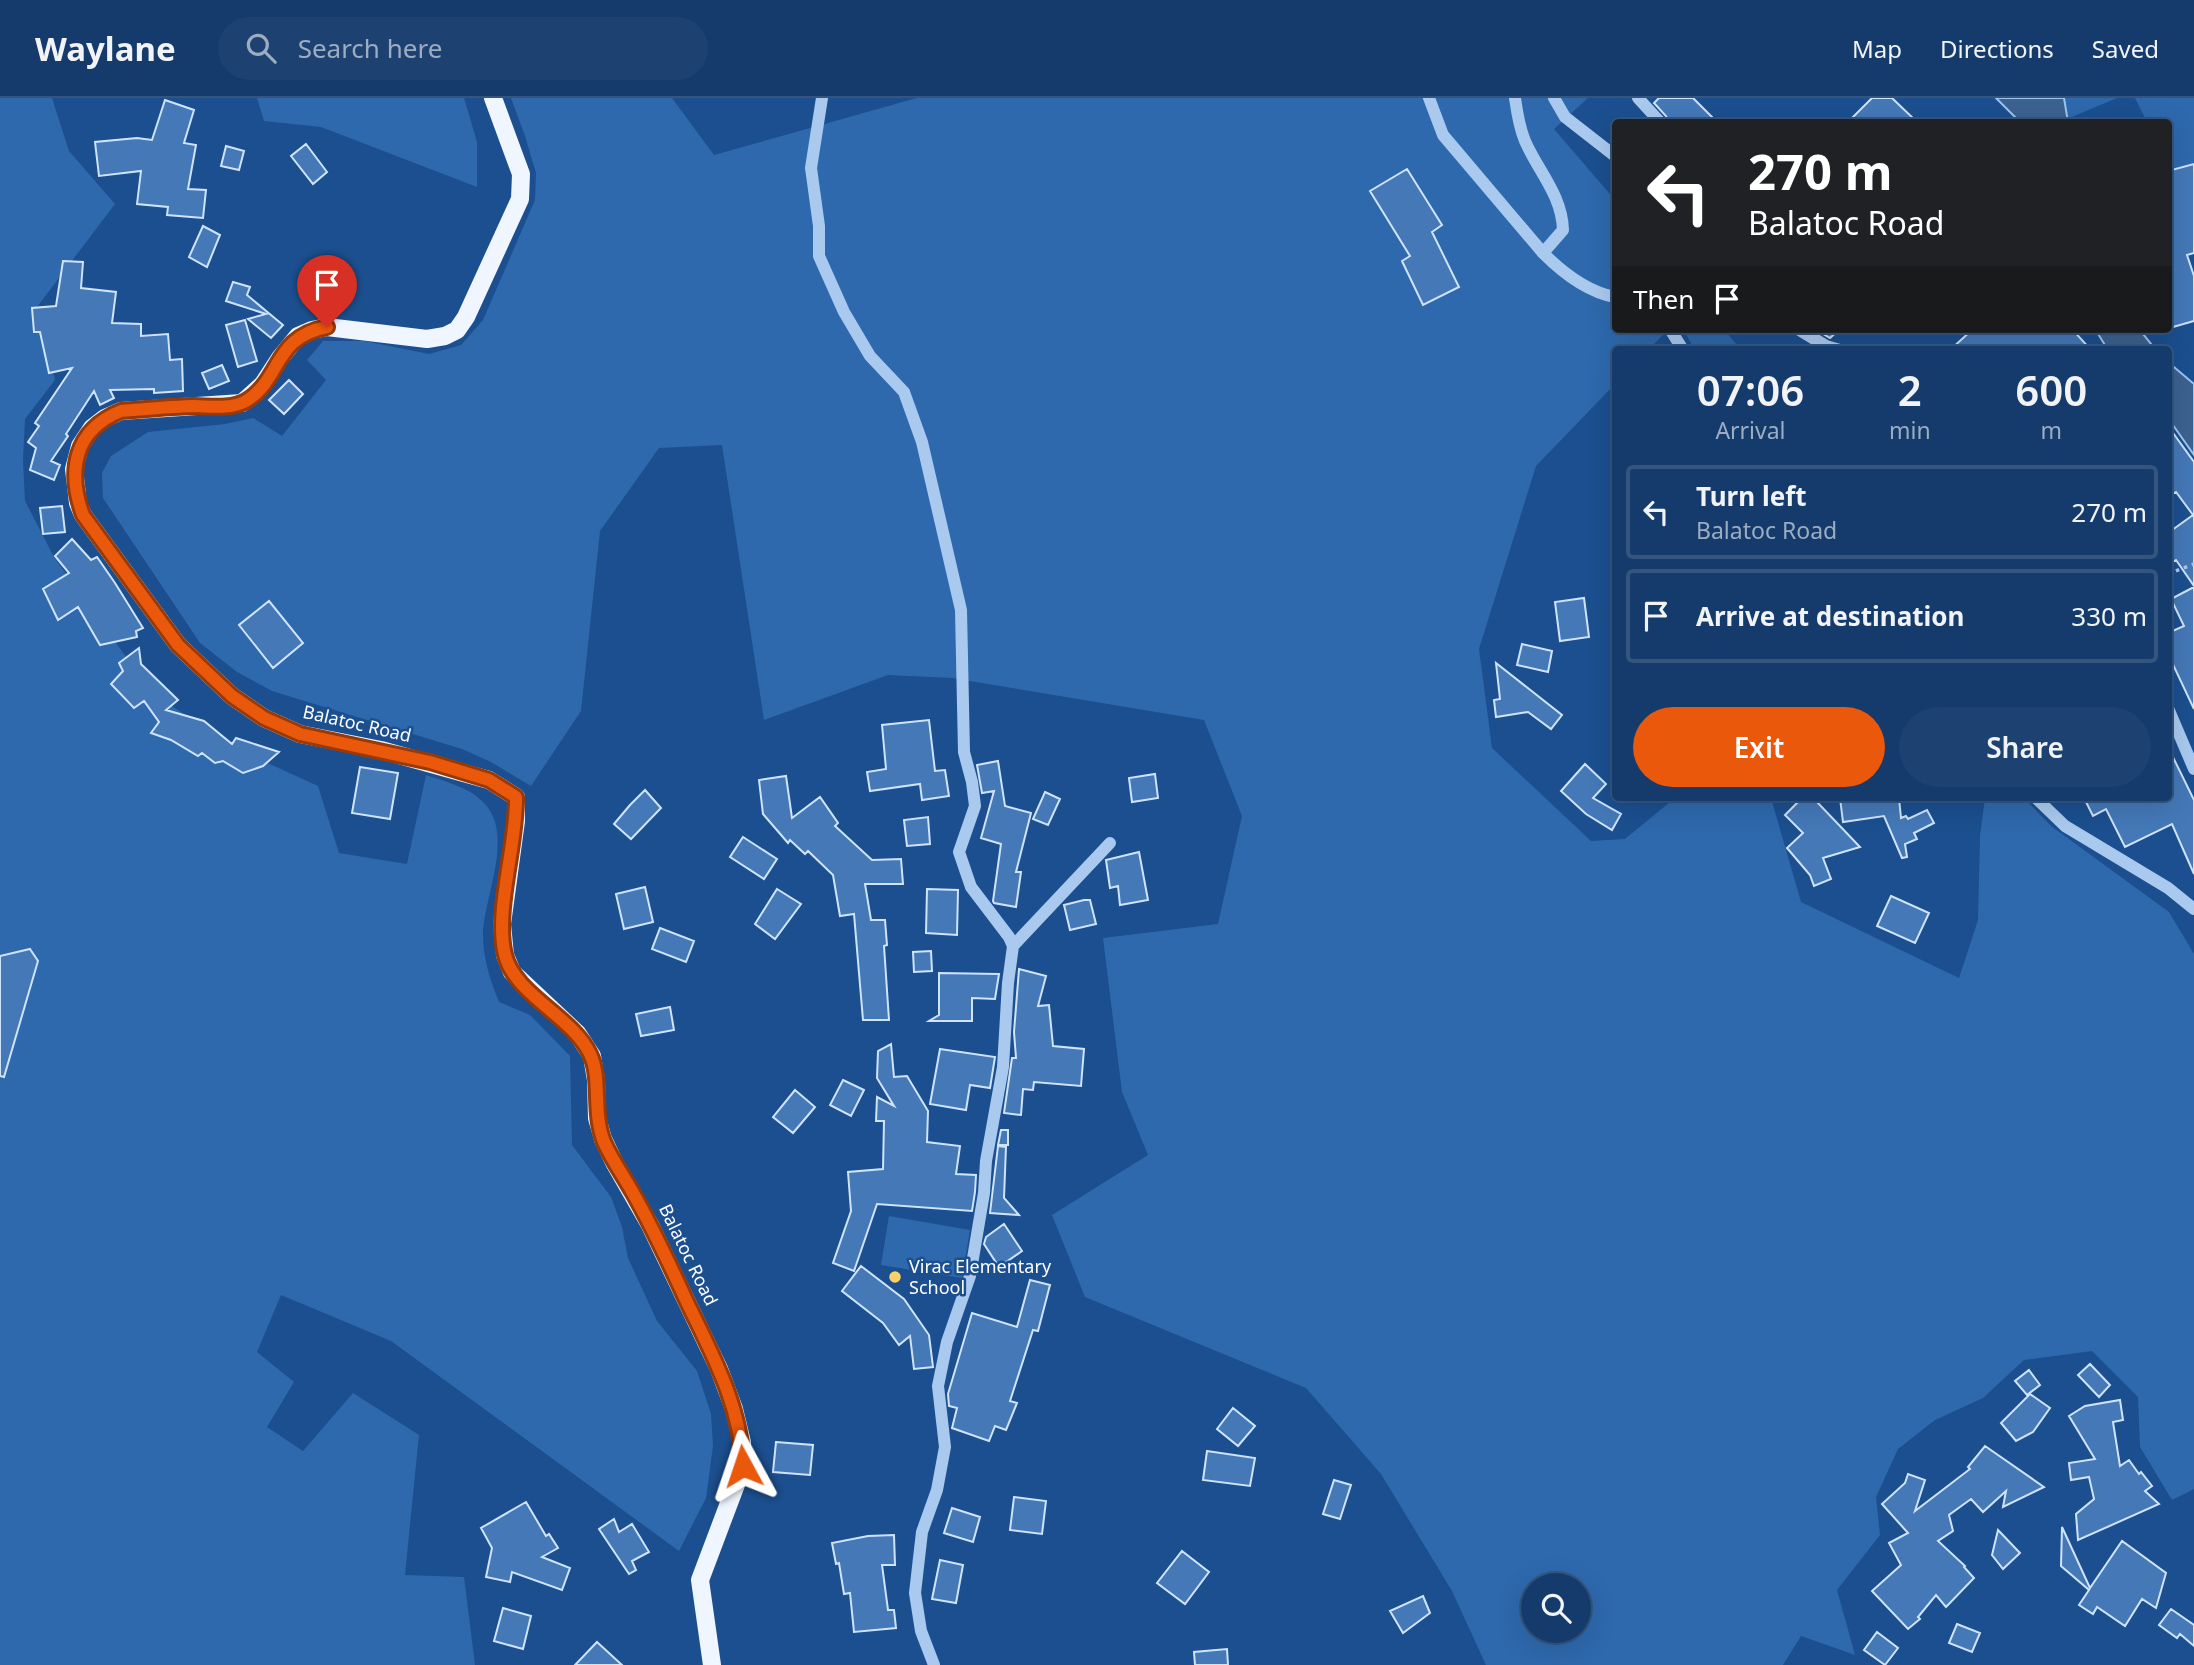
<!DOCTYPE html>
<html lang="en">
<head>
<meta charset="utf-8">
<style>
  :root { --surface:#143b6b; --page:#1d4271; --text:#f1f3f6; --muted:#9dadc1; --line:#33557e; --accent:#ea580c }
  body { margin:0; font-family:"Noto Sans",sans-serif; background:var(--page); color:var(--text); height:100vh; display:flex; flex-direction:column; font-size:26px; white-space:nowrap }
  * { box-sizing:border-box; margin:0 }
  p { font-size:23px; color:var(--muted) }
  .icon { flex:none; width:38px; height:38px; fill:none; stroke:currentColor; stroke-width:2; stroke-linecap:round; stroke-linejoin:round }
  .map { position:relative; flex:1; overflow:hidden }
  .sheet { position:absolute; left:1612px; top:248px; width:560px; height:455px; display:flex; flex-direction:column; background:var(--surface); border-radius:7px; box-shadow:0 7px 28px #0002,0 0 0 2px var(--line) }
  .sheet>* { flex:none }
  .top-card { position:absolute; left:1612px; top:21px; width:560px; height:214px; border-radius:7px; box-shadow:0 7px 28px #0002,0 0 0 2px var(--line); background:#202124; color:#fff; overflow:hidden }
  .buttons { position:absolute; left:1521px; top:1475px; display:grid; gap:14px }
  .buttons a { display:grid; place-items:center; width:70px; height:70px; border-radius:50%; background:var(--surface); box-shadow:0 7px 28px #0002,0 0 0 2px var(--line); font-size:35px }
  .pin { position:absolute; display:grid; place-items:center; width:60px; height:60px; color:#fff; margin:-72px -30px; border-radius:50% 50% 50% 0; rotate:-45deg; box-shadow:0 0 7px #0007 }
  .pin .icon { rotate:45deg }
  .me { position:absolute; width:77px; margin:-38px; rotate:355deg; stroke-linejoin:round; filter:drop-shadow(0 0 5px #0008) }
  .turn { display:flex; align-items:center; gap:24px; height:147px; padding:0 21px; font-size:32px }
  .turn .icon { width:91px; height:91px; stroke-width:2.5 }
  .turn b { display:block; font-size:49px; line-height:60px }
  .then { display:flex; align-items:center; height:66px; padding:0 21px; background:#0003; gap:14px; font-size:26px }
  .eta { display:flex; justify-content:space-evenly; align-items:center; height:119px; text-align:center }
  .eta b { font-size:42px; font-weight:600; line-height:49px }
  .button { display:flex; gap:14px; margin-top:auto; padding:14px 21px }
  .button a { flex:1; height:80px; border-radius:42px; background:var(--accent); color:#fff; font-size:28px; font-weight:600; line-height:80px; text-align:center }
  .button a+a { background:var(--page); color:var(--text) }
  ul { padding:0; list-style:none }
  li { display:flex; align-items:center; gap:21px; height:94px; margin:0 14px 10px; padding:0 7px; border:4px solid var(--line); border-radius:7px }
  li div { flex:1 }
  li b { display:block; font-size:26px }
  li em { font-style:normal }
  header { display:flex; align-items:center; gap:42px; box-sizing:border-box; height:98px; padding:0 35px; background:var(--surface); border-bottom:2px solid var(--line) }
  header strong { font-size:33px }
  nav { display:flex; gap:38px; margin-inline-start:auto; font-size:24px }
  .search { width:490px; height:63px; background:var(--page); display:flex; align-items:center; gap:18px; box-sizing:border-box; padding:0 24px; border-radius:38px; color:var(--muted); font-size:26px }
  .map>svg:first-child { display:block }
  .green { fill:#2e69ad; fill-rule:evenodd }
  .water { fill:#3c6290; stroke:#9cc4f0; stroke-width:2 }
  .building { fill:#4478b7; stroke:#cfe3fa; stroke-width:2 }
  .lines { fill:none; stroke-linecap:round; stroke-linejoin:round }
  .path { stroke:#a9c9ee; stroke-width:3.5; stroke-dasharray:3.5 5; stroke-linecap:butt }
  .minor { stroke:#a9c9ee; stroke-width:12 }
  .major { stroke:#f0f6ff; stroke-width:18 }
  .route-casing { stroke:#983908; stroke-width:18 }
  .route { stroke:#ea580c; stroke-width:12 }
  .poi-dot { fill:#ffd166; stroke:#1b4f8f; stroke-width:2.5 }
  .labels { text-anchor:middle; stroke-width:5; stroke-linejoin:round; paint-order:stroke }
  .street-label { font-size:18px; fill:#fff; stroke:#1b4f8f }
  .poi-label { font-size:18px; fill:#fff; stroke:#1b4f8f; text-anchor:start }
</style>
</head>
<body>
<header>
<strong>Waylane</strong>
<div class="search"><svg class="icon" aria-label="search" viewBox="0 0 24 24"><circle cx="10" cy="10" r="6"/><path d="M15 15l6 6"/></svg>Search here</div>
<nav><a>Map</a><a>Directions</a><a>Saved</a></nav>
</header>
<div class="map">
<svg width="2194" height="1567" viewBox="0 0 2194 1567">
  <rect width="100%" height="100%" fill="#1b4f8f"/>
  <path class="green" d="M0,0H52L69,53L115,106L37,209L55,282L25,321L23,362L25,403L54,459L152,595L239,652L318,688L339,755L407,766L426,677C446,684 469,689 484,705C515,737 484,798 483,836C483,860 490,882 499,904L530,917L570,958L572,1047L611,1099L622,1129L628,1160L657,1223L697,1273L711,1316L713,1348L706,1400L679,1453L391,1243L281,1197L257,1254L294,1284L267,1329L303,1353L353,1295L419,1337L405,1477L464,1479L475,1567H0Z
    M257,0H464L477,44V89L321,29L264,23Z
    M511,0H672L714,57L917,0H1588L1554,31L1615,102V231H1669L1648,252H1615V286L1536,368L1479,551L1492,650L1591,743L1625,741L1675,700H1771L1801,804L1959,880L1978,822L1980,738L1985,700H2024L2051,728L2169,814L2194,856V1391L2172,1402L2140,1349L2138,1299L2092,1253L2024,1262L1983,1300L1935,1322L1898,1351L1876,1399L1880,1437L1837,1492L1855,1557L1801,1538L1783,1567H1486L1452,1493L1381,1376L1306,1290L1085,1199L1052,1117L1148,1057L1122,994L1103,840L1218,826L1242,718L1204,622L952,580L888,577L764,622L722,347L659,350L600,433L581,613L531,688L491,664L462,651L272,593L237,574L200,545L103,400L102,375L111,358L148,334L225,326L253,320L282,338L326,282L307,262L323,243H364L429,256L461,247L483,222L535,102L536,75L525,38ZM1533,1488H1578V1533H1533Z
    M2064,0H2117L2067,21Z
    M2135,0H2194V145L2185,104L2168,69V24H2147Z
    M1683,231H1724L1741,252H1695Z
    M889,1118L970,1132L962,1180L881,1167Z"/>
  <path class="water" d="M1996,0H2064L2068,24H2016L2015,19Z
    M2095,231H2139L2156,252H2108Z
    M2168,264L2194,286V357L2168,320Z"/>
  <path class="building" d="M1659,0H1693L1717,24H1669L1666,18L1654,5Z
    M1872,0H1892L1917,24H1848Z
    M165,2L194,12L184,45L196,47L188,91L206,92L203,120L167,117L168,109L137,106L141,73L99,78L95,44L137,40L152,42Z
    M306,46L327,74L313,86L291,58Z
    M226,48L244,53L239,72L221,68Z
    M2194,66V155L2187,157L2194,178V223L2173,229L2168,214V73Z
    M1407,71L1442,127L1432,134L1459,189L1423,207L1402,163L1410,158L1370,93Z
    M203,128L220,137L207,169L189,159Z
    M63,163L83,164L81,190L116,194L112,225L141,226V238L168,236L170,262L182,261L183,293L154,295V291L110,292L114,300L100,307L94,293L66,336L68,338L51,363L60,367L54,382L30,372L36,350L28,344L39,328L35,325L72,270L49,275L40,234H34L32,210L56,208Z
    M233,184L250,189L247,197L283,227L271,240L248,221L266,216L226,203Z
    M245,222L257,263L238,269L226,227Z
    M1815,231H1840L1830,240Z
    M1973,231H2072L2091,252H1950Z
    M222,267L229,283L209,291L202,275Z
    M289,282L303,296L284,316L269,302Z
    M2168,328L2194,364V488L2176,462L2168,467V435L2193,417L2176,394L2168,399Z
    M62,408L65,434L43,436L40,410Z
    M72,441L91,462L97,459L115,485L143,530L136,533L137,539L100,547L78,509L58,522L43,491L69,475L55,458Z
    M2194,489V611L2168,556V535L2184,528L2171,501Z
    M1584,500L1589,539L1560,543L1555,504Z
    M269,503L303,545L273,570L239,527Z
    M1522,546L1552,553L1548,574L1517,567Z
    M139,550L141,566L178,602L166,612L204,623L232,646L236,640L279,654L263,668L243,675L223,663L215,665L202,655L198,658L171,642L151,635L159,624L144,603L134,610L111,586L123,573L119,565Z
    M1496,565L1562,617L1551,631L1528,614L1496,619L1494,602L1500,601Z
    M929,622L935,673L945,672L949,698L922,702L920,686L870,693L867,674L886,671L882,627Z
    M2168,649L2194,702V776L2172,726L2125,749L2106,711L2093,718L2084,700H2168Z
    M998,663L1005,708L1031,715L1016,774H1021L1016,809L994,805L993,803L1001,746L981,740L994,693L982,695L977,667Z
    M1585,666L1606,686L1593,700L1621,716L1612,732L1586,716L1561,693Z
    M360,669L398,675L390,721L352,715Z
    M1155,676L1158,700L1132,704L1129,680Z
    M786,678L792,720L820,699L838,725L835,728L872,762L901,761L903,786H865L871,822H885L887,847L884,848L889,922H863L854,816L840,818L833,777L808,753L805,756L790,742L788,745L763,716L759,682Z
    M645,692L661,710L631,741L614,726L630,707Z
    M1045,694L1060,701L1048,727L1033,721Z
    M1802,700H1811L1818,705L1860,749L1823,760L1831,781L1814,788L1810,777L1787,750L1803,735L1785,717Z
    M1840,700H1899L1901,720L1906,718L1908,721L1927,712L1934,725L1914,735L1917,741L1905,746L1907,759L1902,760L1884,718L1843,724Z
    M928,719L930,746L907,748L904,722Z
    M743,739L777,761L764,781L730,759Z
    M1139,754L1148,802L1120,807L1118,788L1110,790L1106,762Z
    M645,789L653,824L624,831L616,796Z
    M777,791L801,806L775,841L755,826Z
    M927,791L958,792L957,837L926,835Z
    M1891,798L1929,815L1915,845L1877,828Z
    M1084,802H1090L1096,826L1070,832L1064,807Z
    M660,830L694,843L686,864L652,851Z
    M30,851L38,863L4,979L0,978V858Z
    M931,853L932,873L914,874L913,854Z
    M1019,871L1046,878L1038,908L1049,907L1053,948L1084,951L1081,988L1034,984L1033,992L1023,991L1021,1017L1004,1015L1012,960H1016L1014,934Z
    M939,875L999,876L995,901L972,900V923H929L939,917Z
    M670,909L674,932L641,938L636,916Z
    M891,946L894,979L907,978L928,1013L927,1044L960,1048L956,1076L976,1077L975,1094L972,1113L877,1106L854,1173L833,1165L851,1113L848,1074L883,1071L884,1023H876L877,999L894,1008L877,980L878,953Z
    M940,951L995,959L990,990L970,987L966,1012L930,1006Z
    M843,982L864,992L851,1018L830,1007Z
    M795,992L815,1009L793,1035L773,1019Z
    M1001,1032H1008V1047H998Z
    M998,1048L1006,1049L1004,1100L1019,1117L990,1115Z
    M1004,1126L1022,1153L999,1169L984,1146L986,1139Z
    M861,1168L904,1201L929,1237L933,1269L914,1271L910,1238L899,1247L883,1225L842,1193Z
    M1030,1182L1050,1187L1038,1233L1033,1232L1010,1303L1017,1305L1006,1332L995,1328L989,1343L952,1330L957,1310L949,1308L948,1296L972,1215L1017,1229Z
    M2090,1266L2110,1287L2099,1299L2078,1277Z
    M2029,1272L2040,1287L2027,1297L2015,1283Z
    M2030,1296L2050,1310L2033,1334L2016,1343L2001,1325Z
    M2120,1302L2123,1322L2113,1324L2120,1368L2129,1362L2139,1376L2141,1374L2152,1388L2145,1393L2159,1406L2078,1442L2076,1416L2094,1401L2089,1379L2071,1382L2069,1365L2095,1361L2069,1318L2085,1308Z
    M1233,1310L1255,1328L1238,1348L1217,1331Z
    M776,1344L813,1347L810,1377L773,1374Z
    M1985,1348L2044,1389L2003,1409L2006,1393L1983,1414L1971,1401L1949,1417L1953,1433L1938,1443L1965,1468L1964,1469L1974,1480L1946,1509L1936,1497L1918,1519L1920,1521L1908,1531L1872,1493L1901,1467L1889,1445L1908,1435L1882,1406L1905,1385L1908,1376L1925,1382L1915,1413L1970,1371L1968,1369Z
    M1207,1353L1255,1360L1250,1388L1203,1382Z
    M1334,1382L1351,1387L1340,1421L1323,1416Z
    M1014,1399L1046,1403L1042,1436L1010,1432Z
    M526,1404L546,1438L549,1436L558,1450L542,1459L570,1470L562,1492L512,1474L510,1484L486,1479L492,1450L481,1430Z
    M952,1410L980,1419L973,1444L944,1435Z
    M614,1421L619,1434L632,1426L649,1454L632,1463L636,1472L629,1476L599,1431Z
    M2062,1429L2090,1490L2122,1443L2166,1475L2156,1510L2142,1501L2125,1528L2097,1509L2093,1516L2079,1507L2089,1492L2061,1468Z
    M1998,1432L2020,1455L2003,1471L1992,1457Z
    M894,1437L895,1467H882L888,1512H894L896,1530L854,1534L850,1495L844,1496L839,1465L836,1466L832,1445L868,1438Z
    M1182,1453L1209,1474L1185,1506L1157,1485Z
    M940,1462L963,1467L956,1505L932,1501Z
    M1423,1498L1430,1515L1403,1535L1390,1513Z
    M503,1510L531,1518L523,1551L494,1543Z
    M2171,1511L2194,1527V1548L2180,1536L2177,1540L2159,1527Z
    M1957,1526L1980,1535L1972,1554L1949,1545Z
    M1877,1534L1898,1550L1885,1567L1864,1552Z
    M597,1544L622,1567H575Z
    M1227,1551L1228,1567H1195L1194,1554Z"/>
  <g class="lines">
    <path class="path" d="M2168,476L2194,466"/>
    <path class="minor" d="M822,0L811,70L819,128V158L844,214L870,258L904,294L922,344L961,512L964,654L972,684L975,708L959,754L971,789L1009,839L1013,848L1008,885L1003,969L986,1063L984,1095L970,1178L947,1244L938,1288L945,1349L937,1392L922,1434L915,1495L921,1533L934,1567
      M1429,0L1443,37L1543,155C1563,175 1587,194 1615,199
      M1515,0C1517,14 1519,29 1525,43C1538,73 1562,97 1563,132L1543,155
      M1554,0L1565,19L1615,58
      M1638,0L1660,24
      M1670,231L1683,252
      M1798,231L1826,248L1840,252
      M2168,610L2194,671
      M2036,700L2065,728L2168,790L2194,811
      M1013,848L1110,745"/>
    <path class="major" d="M493,0L521,76L520,101L466,219L457,232L445,238L427,241L327,229L312,232L298,238L280,260L263,286L242,305L121,313L105,320L92,330L80,348L74,371L78,405L83,417L178,547L232,598L264,620L300,636L381,652L489,682L516,699V723L502,826L505,857L512,874L577,935L592,958L596,982L597,1020L603,1041L615,1066L650,1127L719,1271L734,1311L742,1344L743,1368L700,1482L712,1567"/>
  </g>
  <g class="lines">
    <defs>
      <path id="route" d="M327,229C273,239 282,281 246,303C231,312 208,308 192,308C168,309 145,311 121,313C74,332 67,373 83,417L178,547L232,598L264,620L300,636L430,664L489,682L516,699C517,747 494,813 505,857C515,897 572,918 590,956C602,980 592,1014 604,1044C612,1062 623,1077 633,1095C653,1130 670,1167 687,1204C712,1256 741,1308 743,1368"/>
    </defs>
    <use href="#route" class="route-casing"/>
    <use href="#route" class="route"/>
  </g>
  <circle class="poi-dot" cx="895" cy="1179" r="7"/>
  <g class="labels">
    <g class="street-label">
      <text transform="translate(357 626) rotate(13)" y="6">Balatoc Road</text>
      <text transform="translate(688 1157) rotate(64)" y="6">Balatoc Road</text>
    </g>
    <g class="poi-label">
      <text x="909" y="1175">Virac Elementary<tspan x="909" dy="21">School</tspan></text>
    </g>
  </g>
</svg>
<div class="buttons">
<a><svg class="icon" aria-label="search" viewBox="0 0 24 24"><circle cx="10" cy="10" r="6"/><path d="M15 15l6 6"/></svg></a>
</div>
<div class="pin" style="left:327px;top:229px;background:#d93025"><svg class="icon" aria-label="arrive" viewBox="0 0 24 24"><path d="M6 21V4h12l-3 4 3 4H6"/></svg></div>
<svg class="me" style="left:743px;top:1368px" viewBox="-20 -20 40 40"><path d="M0-17L14 15 0 8-14 15z" fill="#ea580c" stroke="#fff" stroke-width="4"/></svg>
<div class="top-card">
<div class="turn"><svg class="icon" aria-label="left" viewBox="0 0 24 24"><path d="M17 20v-9H6M10 6l-5 5 5 5"/></svg><div><b>270 m</b>Balatoc Road</div></div>
<div class="then">Then<svg class="icon" aria-label="arrive" viewBox="0 0 24 24"><path d="M6 21V4h12l-3 4 3 4H6"/></svg></div>
</div>
<section class="sheet">
<div class="eta">
<div><b>07:06</b><p>Arrival</p></div>
<div><b>2</b><p>min</p></div>
<div><b>600</b><p>m</p></div>
</div>
<ul>
<li><svg class="icon" aria-label="left" viewBox="0 0 24 24"><path d="M17 20v-9H6M10 6l-5 5 5 5"/></svg><div><b>Turn left</b><p>Balatoc Road</p></div><em>270 m</em></li>
<li><svg class="icon" aria-label="arrive" viewBox="0 0 24 24"><path d="M6 21V4h12l-3 4 3 4H6"/></svg><div><b>Arrive at destination</b></div><em>330 m</em></li>
</ul>
<div class="button"><a>Exit</a><a>Share</a></div>
</section>
</div>
</body>
</html>
